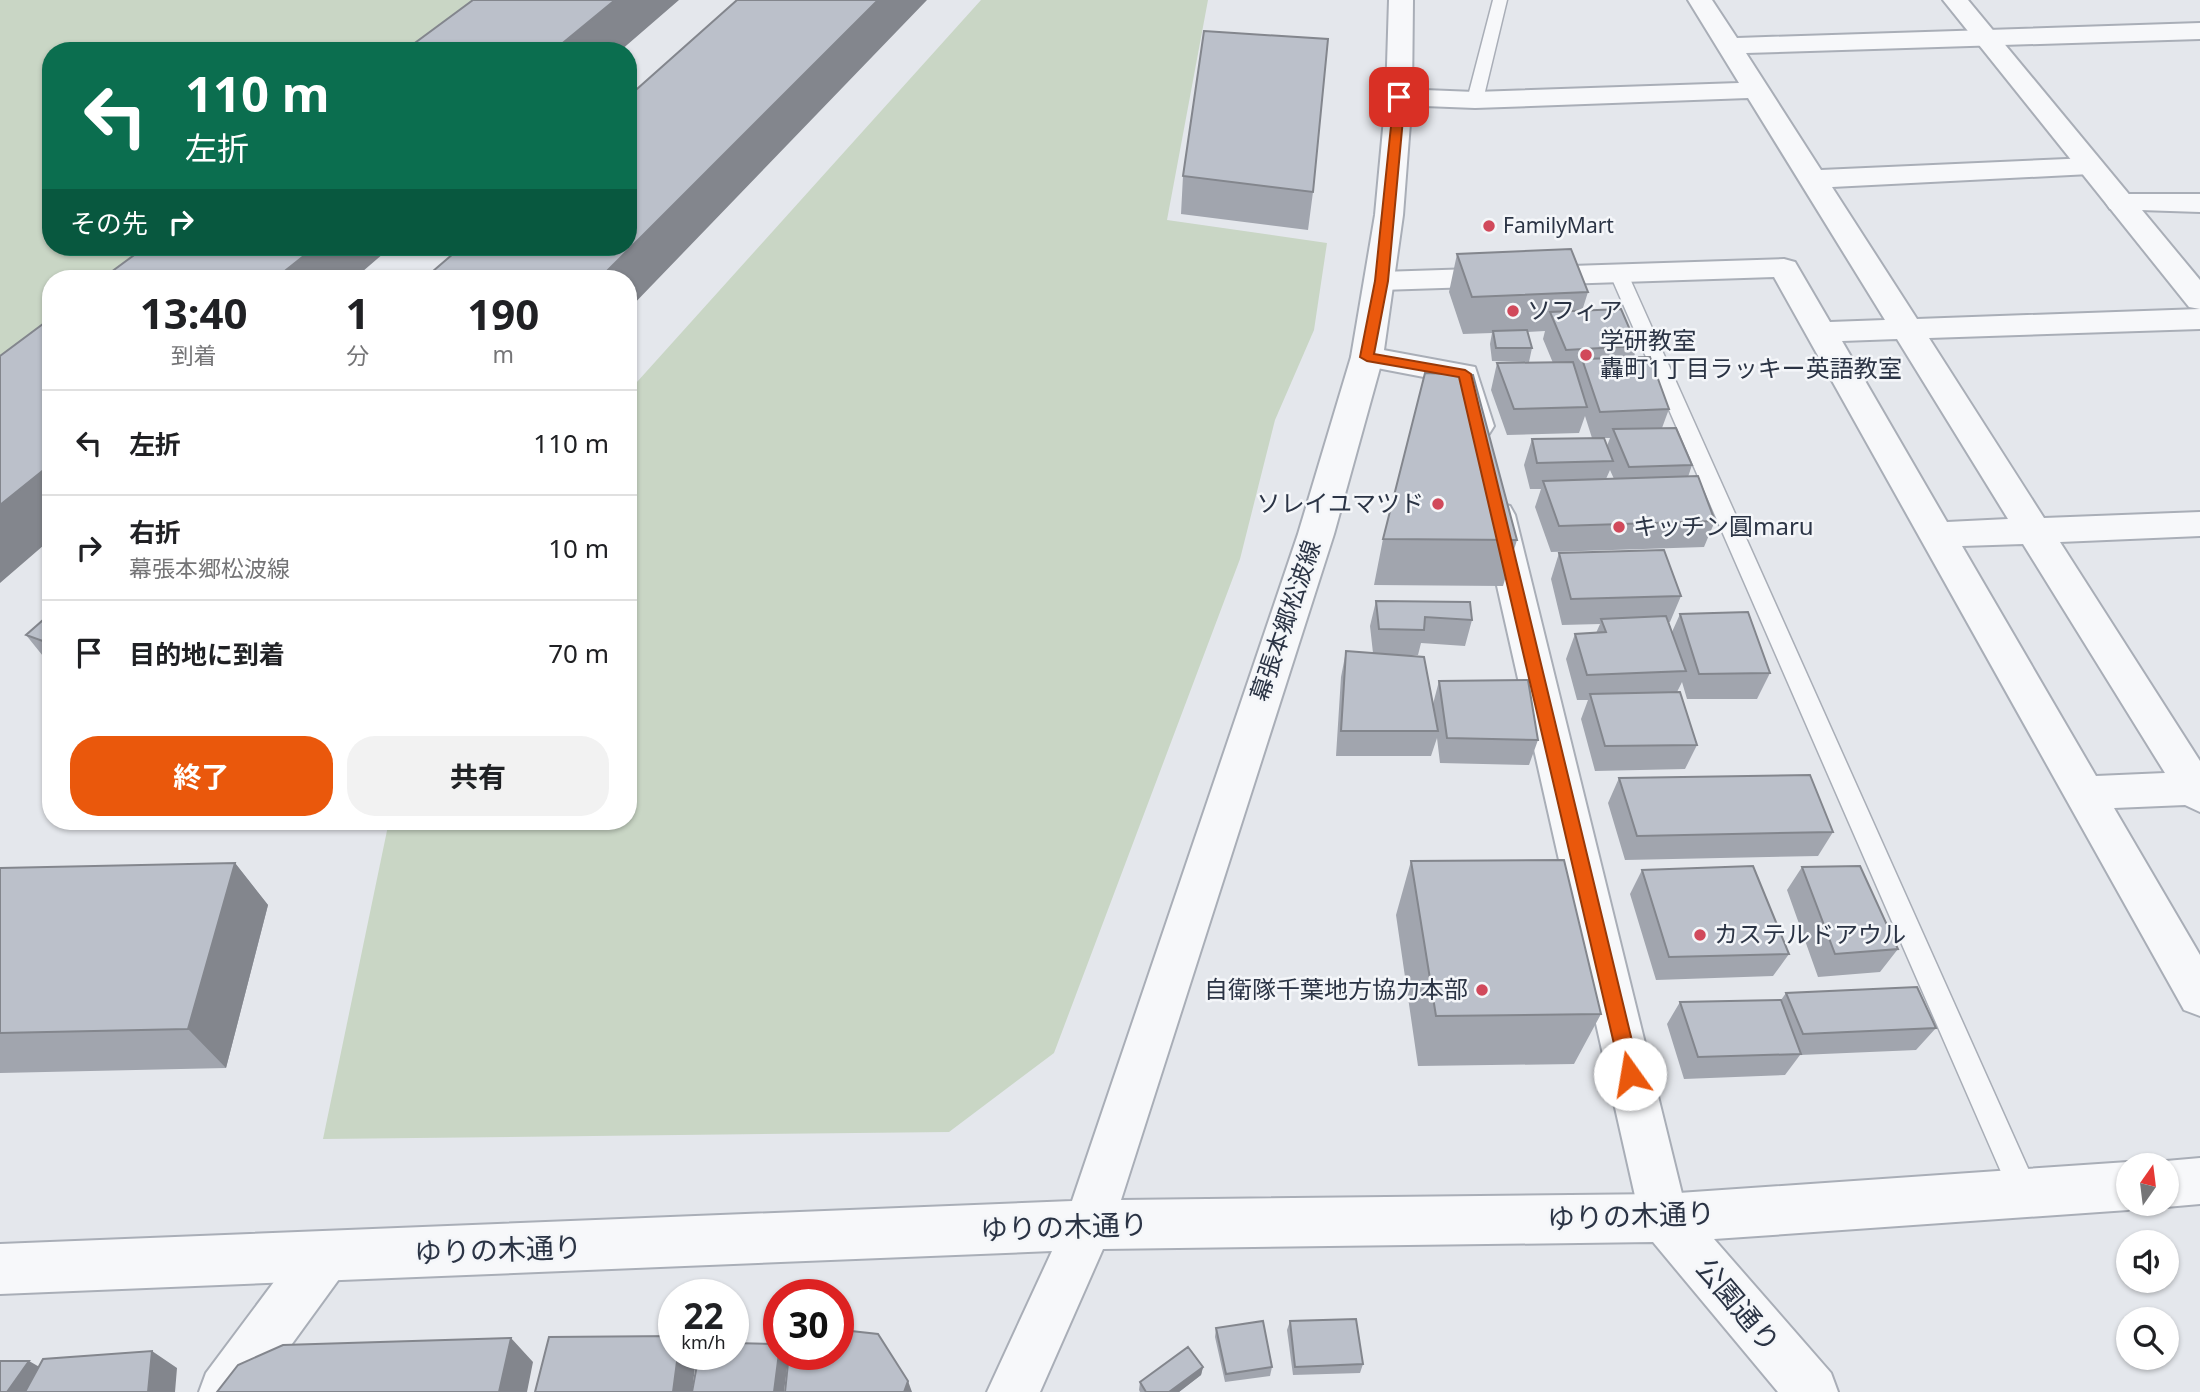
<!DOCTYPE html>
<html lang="ja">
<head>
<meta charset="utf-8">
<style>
  :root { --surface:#fff; --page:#f2f2f2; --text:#202124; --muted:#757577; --line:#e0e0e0; --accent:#ea580c }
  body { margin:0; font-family:"Noto Sans","Noto Sans JP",sans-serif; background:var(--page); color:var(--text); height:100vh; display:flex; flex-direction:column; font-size:26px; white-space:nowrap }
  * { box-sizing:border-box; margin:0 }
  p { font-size:23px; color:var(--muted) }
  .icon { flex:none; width:38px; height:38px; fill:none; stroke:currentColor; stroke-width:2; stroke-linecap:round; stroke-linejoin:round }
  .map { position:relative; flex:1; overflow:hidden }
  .sheet { position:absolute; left:42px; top:270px; width:595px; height:560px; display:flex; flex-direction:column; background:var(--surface); border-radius:28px; box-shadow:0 2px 5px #0004 }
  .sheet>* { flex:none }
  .top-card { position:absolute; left:42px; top:42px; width:595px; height:214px; border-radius:28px; box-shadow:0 2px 5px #0004; background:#0b6e4f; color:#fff; overflow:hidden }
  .needle { width:46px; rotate:14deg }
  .controls { position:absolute; left:2116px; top:1153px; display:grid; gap:14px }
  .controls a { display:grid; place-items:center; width:63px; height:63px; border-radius:50%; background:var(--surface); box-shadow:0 2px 5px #0004; font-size:35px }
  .speed { position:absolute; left:658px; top:1279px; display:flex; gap:14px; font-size:35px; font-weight:700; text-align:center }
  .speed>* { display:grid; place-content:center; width:91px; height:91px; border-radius:50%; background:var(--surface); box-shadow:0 2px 5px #0004; line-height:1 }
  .speed small { font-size:18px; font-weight:400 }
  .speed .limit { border:10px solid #d22; background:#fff; color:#111 }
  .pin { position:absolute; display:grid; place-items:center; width:60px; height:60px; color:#fff; margin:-30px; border-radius:14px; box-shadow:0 4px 10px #0006 }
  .me { position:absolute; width:77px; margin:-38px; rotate:347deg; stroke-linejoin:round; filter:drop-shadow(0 0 5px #0008) }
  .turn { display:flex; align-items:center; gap:24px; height:147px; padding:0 28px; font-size:32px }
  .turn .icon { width:91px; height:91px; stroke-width:2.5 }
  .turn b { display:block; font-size:49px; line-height:60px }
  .then { display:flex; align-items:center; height:66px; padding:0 28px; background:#0003; gap:14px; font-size:26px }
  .eta { display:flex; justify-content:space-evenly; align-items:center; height:119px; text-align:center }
  .eta b { font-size:42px; font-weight:700; line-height:49px }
  .button { display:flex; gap:14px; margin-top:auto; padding:14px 28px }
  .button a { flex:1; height:80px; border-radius:28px; background:var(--accent); color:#fff; font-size:28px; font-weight:700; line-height:80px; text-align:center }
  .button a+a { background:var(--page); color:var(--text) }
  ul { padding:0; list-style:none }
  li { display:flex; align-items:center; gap:21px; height:105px; padding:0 28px; border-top:2px solid var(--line) }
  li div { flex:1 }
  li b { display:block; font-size:26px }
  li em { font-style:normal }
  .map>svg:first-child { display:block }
  .green { fill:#c9d6c5 }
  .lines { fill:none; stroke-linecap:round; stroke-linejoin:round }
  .service-casing { stroke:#a9aeb7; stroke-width:3 }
  .minor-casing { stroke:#a9aeb7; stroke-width:4 }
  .tertiary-casing { stroke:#a9aeb7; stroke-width:4 }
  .service { fill:#f7f8fa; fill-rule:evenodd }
  .minor { fill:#f7f8fa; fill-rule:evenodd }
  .tertiary { fill:#f7f8fa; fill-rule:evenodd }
  .wall { fill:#a1a5ae; fill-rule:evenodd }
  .shaded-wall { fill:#83868d }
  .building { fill:#bbc0ca; stroke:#83868d; stroke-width:2 }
  .route { fill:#ea580c; stroke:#983908; stroke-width:2 }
  .poi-dot { fill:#d1495b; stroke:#f4f6f9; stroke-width:2.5 }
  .labels { text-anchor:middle; stroke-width:5; stroke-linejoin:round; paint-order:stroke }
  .far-poi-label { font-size:21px; fill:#2b3445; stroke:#f4f6f9; text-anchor:start }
  .poi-label { font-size:24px; fill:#2b3445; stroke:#f4f6f9; text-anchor:start }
  .street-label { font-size:24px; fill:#2b3445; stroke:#f4f6f9 }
  .near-street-label { font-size:28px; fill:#2b3445; stroke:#f4f6f9 }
</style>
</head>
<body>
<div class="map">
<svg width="2200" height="1392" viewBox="0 0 2200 1392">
  <rect width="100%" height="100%" fill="#e4e7ec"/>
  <path class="green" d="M0,0H512L445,51H51V247H189L148,278H51V353L0,391Z
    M981,0H1208L1167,220L1327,243L1314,330L1275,420L1240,559L1054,1053L949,1132L323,1139L389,821H628V392Z"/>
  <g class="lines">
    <defs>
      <path id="service" d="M1493,0H1507L1483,100L1475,105L1467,100Z
        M1618,267L1627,272L2035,1184L2039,1194L2035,1204L2025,1208L2015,1204L1609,272Z"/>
      <path id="minor" d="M1688,0H1712L1737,38L2200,23V39L1746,53L1821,170L2090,158L2100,160L2104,166L2100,172L2090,174L1832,187L1917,319L2200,309V329L1929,338L2044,518L2200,512V536L2060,542L2200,761V812L2185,805L2114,808L2200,955V1016L2184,1010L1774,277L1381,290L1370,288L1366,281L1370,274L1381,272L1784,259L1795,262L1830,322L1885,320L1748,98L1475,108L1399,105L1390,103L1386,97L1390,91L1399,89L1475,92L1739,83ZM1897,339L2008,519L1947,522L1842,341ZM2023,544L2165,773L2096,776L1962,546Z
        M2120,194H2200V212L2110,209L2106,203L2110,197Z
        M1367,347L1475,367L1494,426L1489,434L1477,437L1465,434L1450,382L1356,364L1351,357L1356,350Z
        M1498,503L1510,506L1515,515L1688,1218L1681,1235L1664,1242L1647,1235L1640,1218L1481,515L1486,506Z
        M324,1232L342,1239L349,1257L342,1275L257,1392H199L206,1373L306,1239Z"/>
      <path id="tertiary" d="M1389,0H1413L1412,97L1403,215L1383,357L1334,534L1121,1200L1664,1194L2128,1162L2136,1166H2128V1204H2142L2128,1210L1714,1239L1831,1373L1838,1392H1778L1653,1242L1103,1249L1040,1392H987L1052,1251L0,1294V1244L1072,1201L1298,534L1351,357L1375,215L1386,97Z
        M1943,0H1968L2200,280V309L2189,307Z
        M2200,1158V1204L2166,1207L2157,1204H2166V1166H2154L2166,1161Z"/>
    </defs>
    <use href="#service" class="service-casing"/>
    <use href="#minor" class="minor-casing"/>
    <use href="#tertiary" class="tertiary-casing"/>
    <use href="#service" class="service"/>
    <use href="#minor" class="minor"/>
    <use href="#tertiary" class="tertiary"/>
  </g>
  <path class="wall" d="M1183,176L1313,192L1308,230L1181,214Z
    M1457,254L1588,292L1582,311L1637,346L1634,357L1669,409L1662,428L1692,465L1688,477L1715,521L1704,547L1551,552L1535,507L1541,489H1530L1524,465L1532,439L1592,438L1585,416L1579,433L1507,435L1491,390L1497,363H1553L1543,339L1545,331L1527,332L1532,348L1529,362L1492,361L1490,344L1492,333L1463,334L1449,292ZM1604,438H1610L1607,446ZM1610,470L1614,479H1606Z
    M1383,539L1517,540L1503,586L1374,585Z
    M1559,553L1681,596L1670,622H1669L1672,632L1680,614L1770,673L1757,699H1687L1682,682L1677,692L1697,745L1685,769L1595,771L1581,719L1588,700H1577L1566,659L1575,634L1596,633L1600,624L1562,625L1551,579Z
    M1376,601L1472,620L1465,646L1421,643L1418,655H1404L1433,704L1439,681L1538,740L1529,765L1440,763L1437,738L1431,756H1336L1341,677L1346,651L1373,653L1370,626Z
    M51,613V666L26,635Z
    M1619,778L1833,832L1818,856L1625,860L1608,803Z
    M1411,861L1601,1014L1574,1064L1418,1066L1396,915Z
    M235,863L268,905L226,1068L0,1073V868Z
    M1802,867L1898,949L1880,972L1818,977L1787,890Z
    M1642,870L1789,954L1773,976L1656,980L1630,894Z
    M1786,993L1936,1028L1916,1050L1800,1055L1785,1075L1684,1079L1667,1024L1680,1002L1781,1000Z
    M1290,1321L1363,1364L1360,1373L1293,1375L1287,1330Z
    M1216,1328L1272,1367L1270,1376L1225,1382L1215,1337Z
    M1203,1367L1201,1375L1179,1392H1140L1139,1390L1140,1382Z"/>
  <path class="shaded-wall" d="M615,0H679L620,51H553Z
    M878,0H927L628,310V278H600Z
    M315,247H391L355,278H276Z
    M51,464V539L0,583V505Z
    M235,863L268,905L226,1068L188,1029Z
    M511,1338L533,1362L527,1392H499Z
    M152,1351L177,1368L175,1392H148Z
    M678,1354H692L696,1359L692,1392H673Z
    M779,1354H786L788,1360L784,1392H774Z
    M29,1361L57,1377L47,1392H7Z
    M1203,1367L1201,1375L1179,1392H1169Z
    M908,1381L912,1392H904Z"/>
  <path class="building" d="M473,0H615L553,51H404Z
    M737,0H878L600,278H425L461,247H628V97Z
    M1204,31L1328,39L1313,192L1183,176Z
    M145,247H315L276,278H103Z
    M1571,249L1588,292L1472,297L1457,254Z
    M1621,309L1637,346L1566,350L1550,312Z
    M51,318V464L0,505V356Z
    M1527,330L1532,348H1496L1493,331Z
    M1650,357L1669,409L1600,412L1582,359Z
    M1573,362L1587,407L1514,409L1497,363Z
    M1425,373L1473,375L1517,540L1383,539Z
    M1676,428L1692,465L1629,467L1613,429Z
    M1604,438L1613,461L1537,463L1532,439Z
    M1698,476L1715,521L1559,526L1543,481Z
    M1664,550L1681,596L1571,599L1559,553Z
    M1376,601L1470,602L1472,620L1425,617L1424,630L1379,629Z
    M1748,612L1770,673L1699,674L1680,614Z
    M51,613V644L26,635Z
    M1666,616L1686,671L1587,675L1575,634L1606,632L1601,619Z
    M1346,651L1424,657L1438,731H1341Z
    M1528,680L1538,740L1447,738L1439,681Z
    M1680,692L1697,745L1605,746L1590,694Z
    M1810,775L1833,832L1637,836L1619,778Z
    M1564,860L1601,1014L1436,1016L1411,861Z
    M235,863L188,1029L0,1033V868Z
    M1753,866L1789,954L1669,957L1642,870Z
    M1860,866L1898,949L1835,954L1802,867Z
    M1917,987L1936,1028L1803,1034L1786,993Z
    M1781,1000L1801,1054L1698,1057L1680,1002Z
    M1356,1319L1363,1364L1295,1367L1290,1321Z
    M1263,1321L1272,1367L1226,1374L1216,1328Z
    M842,1330L878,1334L908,1381L904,1392H785L789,1354H838V1331Z
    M674,1336V1354H678L673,1392H535L549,1337Z
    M511,1338L499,1392H217L238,1365L283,1345Z
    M733,1343L779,1344V1353L774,1392H692L699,1354H733Z
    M1188,1347L1203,1367L1169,1392H1146L1140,1382Z
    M152,1351L148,1392H25L43,1359Z
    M0,1361H29L7,1392H0Z"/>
  <path class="route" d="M1399,94L1405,97L1388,281L1374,354L1465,370L1471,374L1640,1074L1637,1080L1630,1083L1623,1080L1621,1074L1459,377L1367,361L1360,357L1375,281L1394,97Z"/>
  <g class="poi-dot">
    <circle cx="1489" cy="226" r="7"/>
    <circle cx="1513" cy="311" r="7"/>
    <circle cx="1586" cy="355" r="7"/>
    <circle cx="1438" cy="504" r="7"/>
    <circle cx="1619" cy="527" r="7"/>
    <circle cx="1700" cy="935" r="7"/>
    <circle cx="1482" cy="990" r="7"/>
  </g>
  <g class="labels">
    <g class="far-poi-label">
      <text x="1503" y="233">FamilyMart</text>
    </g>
    <g class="poi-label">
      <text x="1527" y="319">ソフィア</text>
      <text x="1600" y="349">学研教室<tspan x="1600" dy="28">轟町1丁目ラッキー英語教室</tspan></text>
      <text x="1424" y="512" text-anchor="end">ソレイユマツド</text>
      <text x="1633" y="535">キッチン圓maru</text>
      <text x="1714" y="943">カステルドアウル</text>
      <text x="1468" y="998" text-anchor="end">自衛隊千葉地方協力本部</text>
    </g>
    <g class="street-label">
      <text transform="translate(1286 621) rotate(-71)" y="8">幕張本郷松波線</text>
    </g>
    <g class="near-street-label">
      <text transform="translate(1631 1216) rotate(-2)" y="10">ゆりの木通り</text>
      <text transform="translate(1064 1227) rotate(-2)" y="10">ゆりの木通り</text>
      <text transform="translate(498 1250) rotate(-2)" y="10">ゆりの木通り</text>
      <text transform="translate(1738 1305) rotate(50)" y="10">公園通り</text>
    </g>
  </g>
</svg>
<div class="controls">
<a><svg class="needle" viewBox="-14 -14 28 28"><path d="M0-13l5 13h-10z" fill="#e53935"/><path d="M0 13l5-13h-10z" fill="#757577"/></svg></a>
<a><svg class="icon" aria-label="sound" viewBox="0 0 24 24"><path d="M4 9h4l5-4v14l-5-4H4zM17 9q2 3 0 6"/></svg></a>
<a><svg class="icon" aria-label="search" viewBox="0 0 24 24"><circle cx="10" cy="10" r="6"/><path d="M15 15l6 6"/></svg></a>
</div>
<div class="speed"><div>22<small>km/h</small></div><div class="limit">30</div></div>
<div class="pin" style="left:1399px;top:97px;background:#d93025"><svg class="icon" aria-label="arrive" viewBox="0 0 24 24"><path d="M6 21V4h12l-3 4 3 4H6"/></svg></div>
<svg class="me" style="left:1630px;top:1074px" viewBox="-20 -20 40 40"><circle r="19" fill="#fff"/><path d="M0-13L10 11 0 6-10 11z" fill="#ea580c"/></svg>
<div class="top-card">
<div class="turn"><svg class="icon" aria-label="left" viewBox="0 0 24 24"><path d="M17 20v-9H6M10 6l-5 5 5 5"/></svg><div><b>110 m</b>左折</div></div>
<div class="then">その先<svg class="icon" aria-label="right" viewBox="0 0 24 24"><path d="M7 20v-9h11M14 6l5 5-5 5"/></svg></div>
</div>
<section class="sheet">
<div class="eta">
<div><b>13:40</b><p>到着</p></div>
<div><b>1</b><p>分</p></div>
<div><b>190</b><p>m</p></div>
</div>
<ul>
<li><svg class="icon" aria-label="left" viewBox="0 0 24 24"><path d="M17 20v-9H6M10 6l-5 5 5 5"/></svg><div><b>左折</b></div><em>110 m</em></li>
<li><svg class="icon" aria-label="right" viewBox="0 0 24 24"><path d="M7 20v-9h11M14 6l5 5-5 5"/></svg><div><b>右折</b><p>幕張本郷松波線</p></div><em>10 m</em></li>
<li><svg class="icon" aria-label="arrive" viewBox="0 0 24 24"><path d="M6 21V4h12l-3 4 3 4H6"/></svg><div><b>目的地に到着</b></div><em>70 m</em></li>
</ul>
<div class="button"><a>終了</a><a>共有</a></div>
</section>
</div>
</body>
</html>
